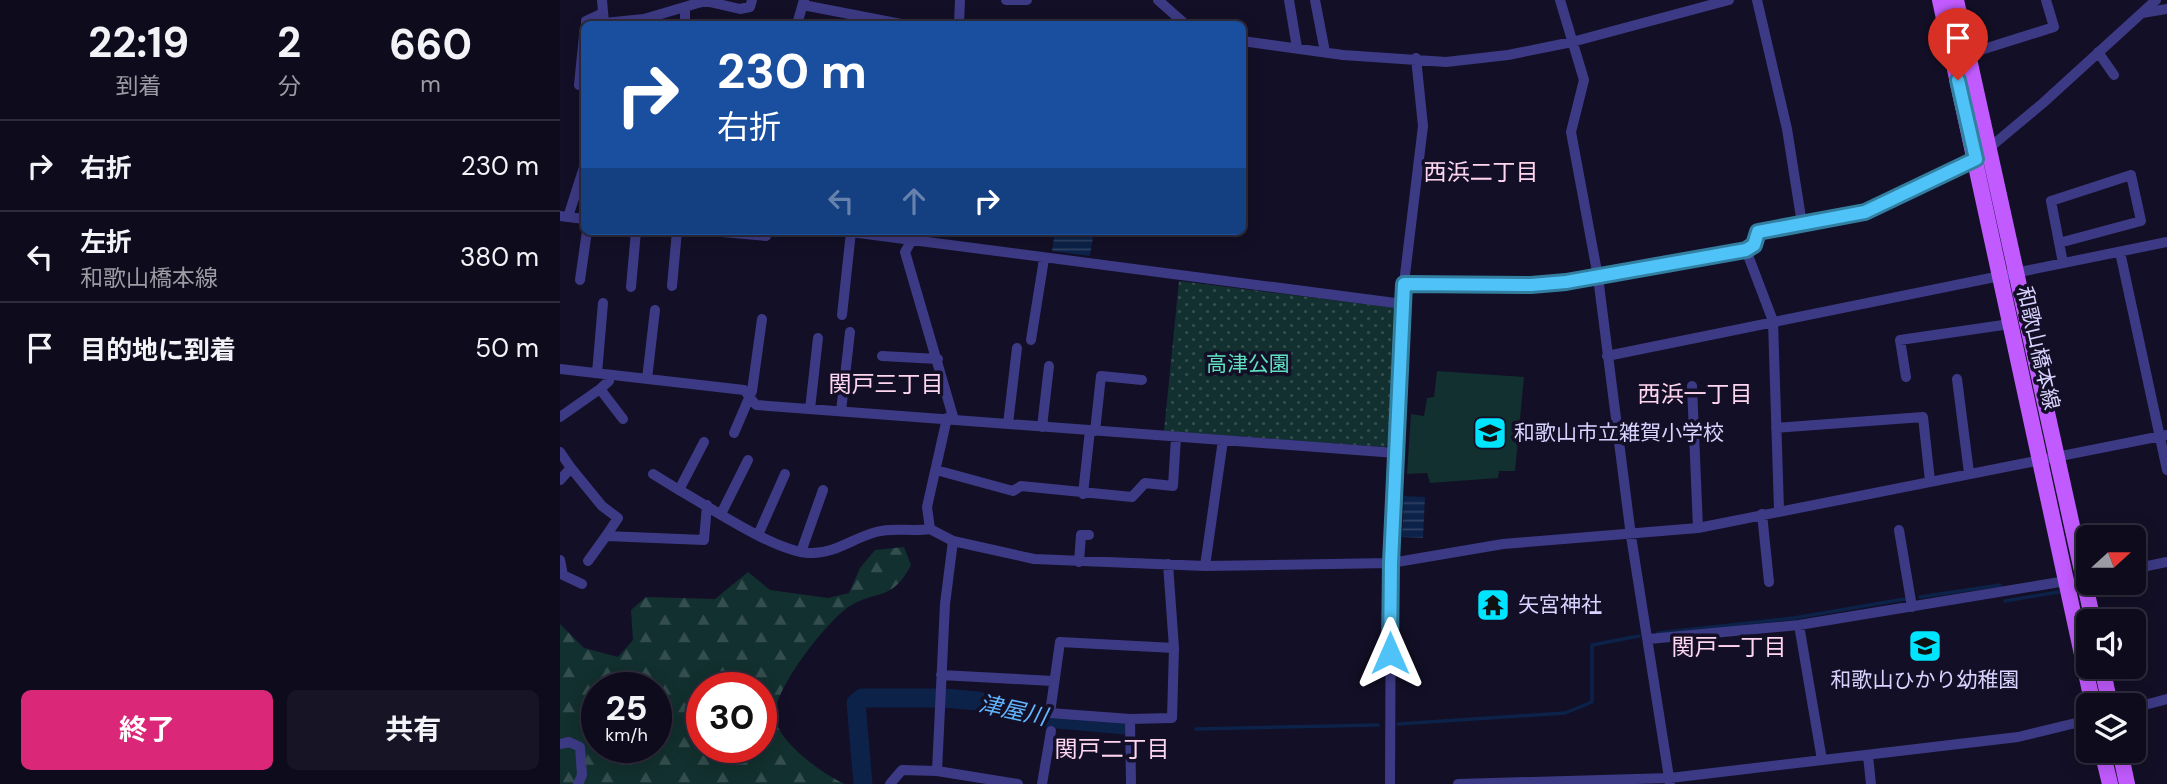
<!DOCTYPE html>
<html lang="ja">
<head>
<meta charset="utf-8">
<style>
  :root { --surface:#0e0b1c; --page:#171425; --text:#f1f3f6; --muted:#9b9ba3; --line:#2e2b3b; --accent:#db2777 }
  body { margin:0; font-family:"DM Sans","Noto Sans JP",sans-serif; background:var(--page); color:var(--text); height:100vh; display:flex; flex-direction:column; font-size:26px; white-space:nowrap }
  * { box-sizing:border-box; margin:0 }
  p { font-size:23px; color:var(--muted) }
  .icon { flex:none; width:38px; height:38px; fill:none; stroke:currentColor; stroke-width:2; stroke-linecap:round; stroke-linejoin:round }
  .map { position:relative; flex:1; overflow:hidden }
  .details { display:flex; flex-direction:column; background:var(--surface); width:560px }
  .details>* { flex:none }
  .guide { position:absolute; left:21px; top:21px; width:665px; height:214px; border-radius:10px; box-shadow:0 4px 18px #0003,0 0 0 2px var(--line); background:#1a4fa0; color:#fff; overflow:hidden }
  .needle { width:46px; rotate:69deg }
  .tools { position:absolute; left:1516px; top:525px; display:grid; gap:14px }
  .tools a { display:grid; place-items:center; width:70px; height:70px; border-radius:10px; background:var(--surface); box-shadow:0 4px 18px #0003,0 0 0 2px var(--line); font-size:35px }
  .speed { position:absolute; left:21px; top:672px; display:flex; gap:14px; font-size:35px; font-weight:700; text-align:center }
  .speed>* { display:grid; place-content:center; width:91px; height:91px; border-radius:50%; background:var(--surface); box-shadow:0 4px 18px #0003,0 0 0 2px var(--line); line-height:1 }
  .speed small { font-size:18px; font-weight:400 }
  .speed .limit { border:10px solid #d22; background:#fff; color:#111 }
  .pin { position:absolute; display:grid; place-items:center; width:60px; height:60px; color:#fff; margin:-72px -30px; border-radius:50% 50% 50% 0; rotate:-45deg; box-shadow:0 0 7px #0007 }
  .pin .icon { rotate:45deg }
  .me { position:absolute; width:77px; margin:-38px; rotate:0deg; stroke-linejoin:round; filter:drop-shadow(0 0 5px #0008) }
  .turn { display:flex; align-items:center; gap:24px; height:147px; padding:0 21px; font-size:32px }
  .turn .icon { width:91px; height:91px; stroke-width:2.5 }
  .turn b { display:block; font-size:49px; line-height:60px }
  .lanes { display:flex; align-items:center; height:66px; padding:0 21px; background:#0003; justify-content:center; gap:35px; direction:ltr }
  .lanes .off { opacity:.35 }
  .eta { display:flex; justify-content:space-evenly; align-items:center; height:119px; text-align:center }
  .eta b { font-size:42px; font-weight:700; line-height:49px }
  .primary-button { display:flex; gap:14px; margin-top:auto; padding:14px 21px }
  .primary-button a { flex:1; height:80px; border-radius:10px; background:var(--accent); color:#fff; font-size:28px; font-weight:700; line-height:80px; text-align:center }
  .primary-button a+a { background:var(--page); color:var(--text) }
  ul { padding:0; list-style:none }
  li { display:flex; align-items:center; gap:21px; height:91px; padding:0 21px; border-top:2px solid var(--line) }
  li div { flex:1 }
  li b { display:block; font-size:26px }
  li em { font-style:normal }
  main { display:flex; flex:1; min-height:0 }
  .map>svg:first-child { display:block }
  .grass { fill:#12302f }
  .forest { fill:url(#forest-firs); fill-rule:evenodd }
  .park { fill:url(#park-dots) }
  .water { fill:url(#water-rules) }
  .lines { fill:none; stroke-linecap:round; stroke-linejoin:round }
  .stream { stroke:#0c2248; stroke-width:3.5 }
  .river { stroke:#0c2248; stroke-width:19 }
  .street { stroke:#3d3a85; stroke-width:10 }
  .primary { stroke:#c25bff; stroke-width:16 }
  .route-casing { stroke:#337fa1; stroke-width:18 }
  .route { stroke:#4fc3f7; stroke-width:12 }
  .labels { text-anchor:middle; stroke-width:7; stroke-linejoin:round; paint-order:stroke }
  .street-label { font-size:21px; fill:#d9d4ff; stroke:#130f26 }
  .park-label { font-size:21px; fill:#5fe0c0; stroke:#130f26 }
  .poi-label { font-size:21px; fill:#d9d4ff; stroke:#130f26; text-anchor:start }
  .neighbourhood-label { font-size:23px; fill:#ffd6f0; stroke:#130f26 }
  .water-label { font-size:23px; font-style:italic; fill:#62b6ff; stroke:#130f26 }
</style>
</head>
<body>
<main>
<section class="details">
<div class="eta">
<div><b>22:19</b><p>到着</p></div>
<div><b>2</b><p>分</p></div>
<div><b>660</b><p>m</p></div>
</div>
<ul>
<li><svg class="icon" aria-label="right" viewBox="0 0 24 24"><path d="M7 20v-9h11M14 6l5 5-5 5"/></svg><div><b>右折</b></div><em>230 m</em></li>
<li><svg class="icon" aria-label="left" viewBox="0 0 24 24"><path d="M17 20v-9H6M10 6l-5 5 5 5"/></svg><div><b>左折</b><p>和歌山橋本線</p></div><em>380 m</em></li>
<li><svg class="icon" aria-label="arrive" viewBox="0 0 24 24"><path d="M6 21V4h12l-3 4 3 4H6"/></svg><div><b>目的地に到着</b></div><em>50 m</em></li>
</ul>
<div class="primary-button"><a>終了</a><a>共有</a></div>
</section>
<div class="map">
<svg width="1607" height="784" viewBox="0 0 1607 784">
  <defs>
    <pattern id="forest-firs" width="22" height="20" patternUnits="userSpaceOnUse" patternTransform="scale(1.75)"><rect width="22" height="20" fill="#12302f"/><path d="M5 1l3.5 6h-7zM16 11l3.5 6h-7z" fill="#344d4e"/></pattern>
    <pattern id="park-dots" width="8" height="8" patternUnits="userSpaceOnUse" patternTransform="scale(1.75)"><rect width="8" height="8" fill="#12302f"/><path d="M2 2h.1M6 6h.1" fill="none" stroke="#344d4e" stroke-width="1.8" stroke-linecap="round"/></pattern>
    <pattern id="water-rules" width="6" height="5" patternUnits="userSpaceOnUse" patternTransform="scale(1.75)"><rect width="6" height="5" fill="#0c2248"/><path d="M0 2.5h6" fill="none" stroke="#2f4163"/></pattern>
  </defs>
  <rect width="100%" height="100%" fill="#130f26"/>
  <path class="grass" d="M877,371L964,377L955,471H939L938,478L870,483L867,473L847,474L851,414L864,416L867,398L874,397Z"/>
  <path class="forest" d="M344,547L351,565C332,603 314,589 287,608C265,624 216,687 215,714C214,740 264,775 285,784H0V624L24,648L58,657L73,640L71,610L86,597L155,599L188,572L210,590L268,598L289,593L300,568L315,550ZM37,688H96V747H37ZM142,688H201V747H142Z"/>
  <path class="park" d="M619,281L837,308L839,314L830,443L825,447L604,431Z"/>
  <path class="water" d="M495,231H534L530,256L492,251Z
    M844,496L865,497L863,538L842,537Z"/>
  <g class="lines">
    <path class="stream" d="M1360,597L1440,585
      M1445,601L1504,591
      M1098,633L1234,618L1345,599
      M838,724L1005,713L1032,702V645L1079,636
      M636,729L818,725"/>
    <path class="river" d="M384,698L418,701L487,718L565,725
      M303,784L296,703L302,698H375"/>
    <path class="street" d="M42,0L44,23L84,19L145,1L180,9L190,7L192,0
      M446,0H467
      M598,0L625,24
      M729,0L737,48
      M755,0L765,52
      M1000,0L1024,80L1011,132L1038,277L1071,536L1110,784
      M1197,0L1227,129L1242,224
      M243,5L341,24
      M125,9V24
      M1582,13L1607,9
      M26,24V21L43,13
      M237,24L244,0
      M399,24L400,0
      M682,41L783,55L886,62L948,55L1012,42L1169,0
      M1538,52L1554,75
      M1408,54L1494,27L1486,0
      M19,85L24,35
      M0,216L24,219
      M8,217L24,167
      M151,231L206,236L208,231
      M283,231L843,304
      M357,231L345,252L394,420
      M1499,243L1581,221L1571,175L1491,201L1503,263
      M1186,250L1213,321L1219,510
      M1560,252L1607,470
      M20,280L27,231
      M844,283L971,285L1006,282L1186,250L1194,245L1198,232L1305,212L1416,159L1483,103L1596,0
      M112,286L117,231
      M71,287L76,231
      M282,315L291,232
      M471,340L484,259
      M322,356L378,359
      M1047,356L1607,242
      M0,369L184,390L196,405L836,453
      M37,373L43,303
      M50,375L49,381L40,389L63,419
      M1346,377L1340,340L1450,324
      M87,379L95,310
      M1397,379L1409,473
      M1132,386L1138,528
      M250,409L258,338
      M281,411L290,332
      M0,417L40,389
      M387,418L367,507L370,529L393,541L474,559L645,566L831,563L943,544L1138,528L1607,435
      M448,424L457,348
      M482,427L489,366
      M1216,428L1363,417L1370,481
      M535,431L541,376L582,380
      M174,433L192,391L202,319
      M0,452L11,468L0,480
      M11,468L42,506L58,518L46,536
      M376,470L453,491L461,486L572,497L585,483L613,486L616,437
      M93,474L119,490L144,442
      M119,490C150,507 215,552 250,553C275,554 293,538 316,532C333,527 352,532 370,529
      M523,494L530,430
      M161,514L188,460
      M1202,514L1209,582
      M1339,530L1352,607
      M198,535L225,474
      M241,552L263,490
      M0,560L3,575L22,584
      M28,561L46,536L144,540L147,505
      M519,562L521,535H529
      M608,564L614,648
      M645,566L663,440
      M1573,569L1607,562
      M1239,625L1262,760
      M1089,639L1239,625L1506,581
      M500,642L614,648L612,718L570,719L490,713Z
      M381,675L493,681
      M1573,708L1607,699
      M570,719L571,784
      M0,744L9,742L20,747L22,775L18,784
      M1308,756L1311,784
      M377,771L385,604L393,541
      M330,784L342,770L377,771L458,784
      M482,784L491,731
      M830,784L831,563L844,283L863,126L856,58
      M898,784L1110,778L1458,737L1528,720"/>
    <path class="primary" d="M1380,0L1533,705
      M1396,0L1533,621
      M1542,667L1550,705
      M1542,751L1550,784
      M1560,751L1567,784"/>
  </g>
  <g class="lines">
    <defs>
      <path id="route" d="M830,653L831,563L844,284L971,285L1006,282L1186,250L1194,245L1198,232L1305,212L1416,159L1398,80"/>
    </defs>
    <use href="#route" class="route-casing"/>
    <use href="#route" class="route"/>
  </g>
  <defs>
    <symbol id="school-square" viewBox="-11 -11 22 22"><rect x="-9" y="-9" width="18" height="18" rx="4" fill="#00e5ff" stroke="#130f26"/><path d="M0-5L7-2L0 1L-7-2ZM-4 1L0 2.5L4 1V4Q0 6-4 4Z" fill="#111"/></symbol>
    <symbol id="temple-square" viewBox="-11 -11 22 22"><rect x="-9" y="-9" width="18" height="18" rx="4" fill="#00e5ff" stroke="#130f26"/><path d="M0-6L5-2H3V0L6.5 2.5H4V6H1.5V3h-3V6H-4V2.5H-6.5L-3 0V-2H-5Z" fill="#111"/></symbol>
  </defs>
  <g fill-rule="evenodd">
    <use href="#school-square" x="911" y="414" width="38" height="38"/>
    <use href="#temple-square" x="914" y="586" width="38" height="38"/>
    <use href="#school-square" x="1346" y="627" width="38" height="38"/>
  </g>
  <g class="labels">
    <g class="street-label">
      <text transform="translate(1478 348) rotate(77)" y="7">和歌山橋本線</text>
    </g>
    <g class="park-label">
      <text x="688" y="371">高津公園</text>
    </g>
    <g class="poi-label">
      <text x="954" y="440">和歌山市立雑賀小学校</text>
      <text x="958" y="612">矢宮神社</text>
      <text x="1365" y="687" text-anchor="middle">和歌山ひかり幼稚園</text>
    </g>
    <g class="neighbourhood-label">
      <text x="921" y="180">西浜二丁目</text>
      <text x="326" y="392">関戸三丁目</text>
      <text x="1135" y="402">西浜一丁目</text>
      <text x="1169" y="655">関戸一丁目</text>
      <text x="552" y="757">関戸二丁目</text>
    </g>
    <g class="water-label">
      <text transform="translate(453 710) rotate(12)" y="8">津屋川</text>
    </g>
  </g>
</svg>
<div class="tools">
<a><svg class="needle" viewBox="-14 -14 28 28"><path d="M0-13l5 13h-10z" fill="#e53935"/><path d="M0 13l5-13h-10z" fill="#9b9ba3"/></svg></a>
<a><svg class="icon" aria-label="sound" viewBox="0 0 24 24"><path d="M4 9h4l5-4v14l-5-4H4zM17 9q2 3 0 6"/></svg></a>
<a><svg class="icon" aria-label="layers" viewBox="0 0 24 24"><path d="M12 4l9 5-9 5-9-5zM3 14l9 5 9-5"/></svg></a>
</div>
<div class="speed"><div>25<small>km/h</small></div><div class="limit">30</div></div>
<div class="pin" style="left:1398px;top:80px;background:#d93025"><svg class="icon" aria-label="arrive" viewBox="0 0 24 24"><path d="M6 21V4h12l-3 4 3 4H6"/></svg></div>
<svg class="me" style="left:830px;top:653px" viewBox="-20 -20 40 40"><path d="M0-17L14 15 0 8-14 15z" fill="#4fc3f7" stroke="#fff" stroke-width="4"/></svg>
<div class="guide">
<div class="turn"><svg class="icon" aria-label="right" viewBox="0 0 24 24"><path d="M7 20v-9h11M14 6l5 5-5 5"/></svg><div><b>230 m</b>右折</div></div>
<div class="lanes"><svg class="icon off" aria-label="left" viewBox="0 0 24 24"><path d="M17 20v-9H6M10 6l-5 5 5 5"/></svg><svg class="icon off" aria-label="ahead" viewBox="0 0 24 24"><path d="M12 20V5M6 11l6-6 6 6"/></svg><svg class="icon" aria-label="right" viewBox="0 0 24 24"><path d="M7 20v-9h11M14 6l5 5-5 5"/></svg></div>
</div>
</div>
</main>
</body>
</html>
